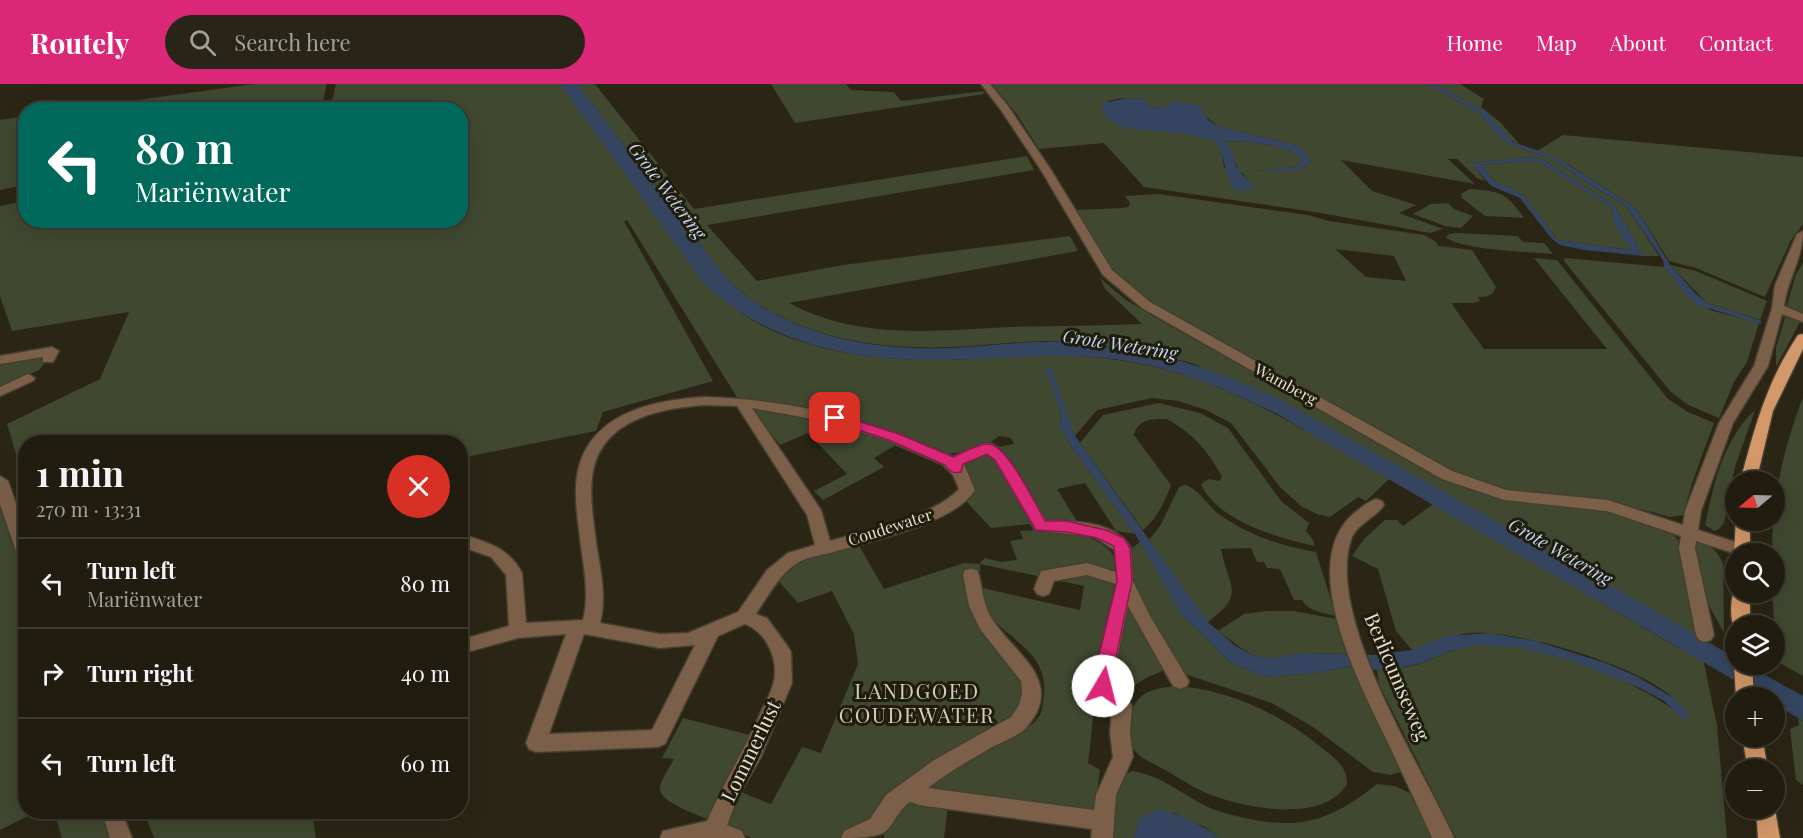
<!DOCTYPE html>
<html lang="en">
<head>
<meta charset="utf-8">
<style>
  :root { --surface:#201c0f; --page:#282518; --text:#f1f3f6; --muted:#a2a19e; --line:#3d3a2f; --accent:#db2777 }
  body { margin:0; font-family:"Playfair Display",serif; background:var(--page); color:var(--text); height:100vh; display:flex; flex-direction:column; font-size:22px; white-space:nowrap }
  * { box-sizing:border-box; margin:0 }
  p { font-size:20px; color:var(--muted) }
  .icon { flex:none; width:33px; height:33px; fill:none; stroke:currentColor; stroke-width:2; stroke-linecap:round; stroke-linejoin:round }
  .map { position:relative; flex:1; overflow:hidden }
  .panel { position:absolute; left:18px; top:351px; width:450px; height:384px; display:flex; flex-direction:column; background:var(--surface); border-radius:24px; box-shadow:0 6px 24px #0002,0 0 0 2px var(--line) }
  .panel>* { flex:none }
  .hud { position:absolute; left:18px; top:18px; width:450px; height:126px; border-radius:24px; box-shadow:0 6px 24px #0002,0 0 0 2px var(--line); background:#00695c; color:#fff; overflow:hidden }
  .needle { width:39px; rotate:251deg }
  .buttons { position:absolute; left:1725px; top:387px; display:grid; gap:12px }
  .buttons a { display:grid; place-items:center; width:60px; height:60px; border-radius:50%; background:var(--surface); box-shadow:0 6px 24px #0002,0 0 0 2px var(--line); font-size:30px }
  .pin { position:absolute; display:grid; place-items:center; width:51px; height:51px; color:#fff; margin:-26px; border-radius:12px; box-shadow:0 3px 9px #0006 }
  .me { position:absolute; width:66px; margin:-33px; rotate:8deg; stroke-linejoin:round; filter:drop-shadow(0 0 4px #0008) }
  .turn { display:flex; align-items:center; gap:21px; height:126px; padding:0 18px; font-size:27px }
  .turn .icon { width:78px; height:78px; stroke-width:2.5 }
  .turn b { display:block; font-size:42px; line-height:51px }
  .round { display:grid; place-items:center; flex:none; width:63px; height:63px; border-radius:32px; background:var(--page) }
  .overview { display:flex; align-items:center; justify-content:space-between; height:102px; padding:0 18px }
  h1 { font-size:36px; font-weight:700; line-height:45px }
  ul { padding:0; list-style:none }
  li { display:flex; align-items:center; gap:18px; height:90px; padding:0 18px; border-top:2px solid var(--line) }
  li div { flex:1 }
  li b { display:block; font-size:22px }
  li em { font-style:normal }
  header { display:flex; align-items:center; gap:36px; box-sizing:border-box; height:84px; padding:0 30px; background:var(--accent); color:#fff }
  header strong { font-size:28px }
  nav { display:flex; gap:33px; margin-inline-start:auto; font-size:21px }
  .search { width:420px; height:54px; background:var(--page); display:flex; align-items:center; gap:15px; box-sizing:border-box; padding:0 21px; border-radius:33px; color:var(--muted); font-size:22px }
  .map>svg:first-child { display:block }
  .green { fill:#404830; fill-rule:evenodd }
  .water { fill:#354560; fill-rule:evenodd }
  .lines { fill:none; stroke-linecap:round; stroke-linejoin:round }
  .stream { stroke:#354560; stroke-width:3 }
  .minor-casing { stroke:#443f2f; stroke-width:3 }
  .major-casing { stroke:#443f2f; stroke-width:3 }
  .minor { fill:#7b5f49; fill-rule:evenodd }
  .major { fill:#d29869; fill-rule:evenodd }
  .route { fill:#db2777; stroke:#8e194d; stroke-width:1.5 }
  .labels { text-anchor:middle; stroke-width:6; stroke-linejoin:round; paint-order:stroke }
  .street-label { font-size:16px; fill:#e1ded3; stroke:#201c0b }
  .water-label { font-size:18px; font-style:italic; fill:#c3d6f5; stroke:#201c0b }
  .near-street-label { font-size:20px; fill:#e1ded3; stroke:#201c0b }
  .near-neighbourhood-label { font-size:21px; letter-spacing:1.5px; fill:#d3cdb8; stroke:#201c0b }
</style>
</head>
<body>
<header>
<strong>Routely</strong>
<div class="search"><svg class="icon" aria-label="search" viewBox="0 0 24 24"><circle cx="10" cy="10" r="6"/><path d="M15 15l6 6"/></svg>Search here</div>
<nav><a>Home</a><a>Map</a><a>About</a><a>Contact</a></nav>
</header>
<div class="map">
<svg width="1803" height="754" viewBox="0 0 1803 754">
  <rect width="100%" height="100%" fill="#2a2514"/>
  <path class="green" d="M254,0H327L321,25H72Z
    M336,0H560C595,47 629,95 664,143C685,172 704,202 734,224C791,267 876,277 945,276C975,276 1004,271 1033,271C1066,270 1099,273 1131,278C1226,294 1307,348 1389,395L1366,417L1358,413L1330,433L1317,430L1301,422L1280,403L1231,339L1206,326L1178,317L1152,314L1097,326L1075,352L1047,286L1062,332L1060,342L1072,364L1135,450L1116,447L1085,399L1057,405L1078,439H1041L991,444L965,416L959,379L998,363L1014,360L1011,354L999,352L987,361L973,366L948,370L896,351L738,315L627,136L624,137L713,297L603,328L596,347L461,374L460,358H26L25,400L7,340L100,295L129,228L12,247L0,212V122L25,117L26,136H460V26L330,25Z
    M577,0H595L694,125L1027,72L1034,86L707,141L757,197L843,181L1070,152L1078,167L789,219C859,256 933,247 1009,243C1053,242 1098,242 1142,240L1105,205L1100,194L1126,216L1179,247L1463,403C1479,409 1495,414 1512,416C1554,421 1652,420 1678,456L1717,641L1727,754H1456L1379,600L1377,586C1392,585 1408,584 1422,579C1439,572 1455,564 1474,561C1530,554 1634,594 1678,629C1676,623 1675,616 1671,612C1633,580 1519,546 1470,549C1451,551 1430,561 1412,566L1396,547L1378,485L1352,472L1364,455L1385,436H1397L1403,442L1433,420L1680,565L1677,540L1195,280C1149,268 1099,258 1051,257C1018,257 985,262 951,263C874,267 778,251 724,191Z
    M771,0H846L851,6L894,8L901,17L983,7L985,10L795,39Z
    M992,0H1428L1480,30L1499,53L1507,59L1554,76L1584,97L1626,122L1659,172H1643L1615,122L1542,75L1529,73L1472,79L1485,97L1477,94L1457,75H1448L1475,100L1341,76L1372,107L1416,121L1399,129L1443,145L1430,149L1321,129L1144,103L1104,59L1039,65L1018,32ZM1122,14L1144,15L1146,20C1156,26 1165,24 1174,18L1205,32L1217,42L1293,60L1303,66L1306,83L1284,87H1254L1295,83L1303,76C1289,60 1244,56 1224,58C1233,71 1236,86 1250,97L1224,84C1223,77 1223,68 1218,61C1206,44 1133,51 1109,35L1108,17Z
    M1435,0H1460L1484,15L1481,23L1500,38L1521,62L1508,54L1478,24Z
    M25,32V101L0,106V36Z
    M1563,51L1803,73V140L1791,156L1765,213L1696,184L1669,177L1636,124L1566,79L1537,67Z
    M1525,77L1541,79L1608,121L1614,133V140L1632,166L1558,156L1524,112L1511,104L1496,99L1481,81Z
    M1469,105C1500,107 1506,108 1524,134L1485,132L1462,114L1461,110Z
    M1159,110L1308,131L1329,137L1424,151L1435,157L1439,162L1472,166L1496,203C1493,212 1487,213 1478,213L1480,217L1473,219H1451L1484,265H1607L1534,174L1557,176L1668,315L1688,328L1714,339L1692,399L1683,431L1670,433L1622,420L1503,406L1445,385L1146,219L1115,193L1073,126L1122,124L1128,123L1130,119L1125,112ZM1335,165L1394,172L1406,197L1366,193Z
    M1448,119L1454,125L1473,132L1461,144L1445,142L1413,130L1431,120Z
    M1456,149L1518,152L1523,158L1544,159L1553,170C1532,168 1459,166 1446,153L1449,150Z
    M1565,174L1664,183L1675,196L1710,226L1759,239L1747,278L1734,298L1719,334L1688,321L1670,307L1564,177Z
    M1803,179V231L1786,225L1796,190Z
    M1670,181L1696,187L1767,217L1760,236L1707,219Z
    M1786,230L1801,236L1776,283V264Z
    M36,274L43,276L44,280L39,286L0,304V279Z
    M1803,313V592L1778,578L1772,511V509L1774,508C1774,484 1771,465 1773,441C1776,399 1787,354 1803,313Z
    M1159,319L1200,329L1228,344L1281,417L1309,439L1306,447L1313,456L1315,462C1280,455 1217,437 1201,400L1208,395L1219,397L1222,393C1209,368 1191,347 1166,335C1151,335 1138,335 1134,351L1171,401C1164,419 1158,433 1143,446L1080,359L1103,331Z
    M751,325L832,337L899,359L874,374L884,383L823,416L814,407L847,390L808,349L780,361Z
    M1755,326L1735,383L1724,439L1719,445L1714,447L1705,441C1714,399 1723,356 1755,326Z
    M1185,401C1199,404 1208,423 1220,431C1251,452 1280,462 1316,468L1336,532C1324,529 1309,528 1302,516H1294L1280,485L1267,484L1264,478H1257L1251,464L1221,465C1228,504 1247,509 1208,538L1149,456L1160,442L1179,403Z
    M0,415L25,492L26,728H36L0,746Z
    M1042,446C1066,448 1104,450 1116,476C1127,499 1103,561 1099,588C1094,618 1092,649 1088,679L1100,686L1094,730L920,707C929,700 939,691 949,685C968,673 1031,649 1040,631C1043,624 1045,608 1044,600C1041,555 978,547 982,504L1080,526L1084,502L980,480V488L965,491L1019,584L1026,611L1012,636L862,746L841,754H752L728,744L726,730L736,706L771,720L802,663L821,669L858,580L854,550L832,507L798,519L776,494L791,481L857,458L884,505L964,479L979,480L985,474L1000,478L1017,476L1010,457L1023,455L1020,447Z
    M1140,458L1181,530L1231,579L1265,593L1316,589L1353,582L1401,688L1391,691L1373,688L1313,643L1272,619L1185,590L1151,539L1128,488L1127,468Z
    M1696,459C1709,458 1718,468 1723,479L1724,549L1701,507L1694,462Z
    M1125,509L1165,586L1146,594L1124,608L1116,606L1108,599Z
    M1267,527H1294L1336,535L1347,570L1307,569L1268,574L1251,571L1218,547L1244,530Z
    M1174,602C1227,604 1282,631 1322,664C1335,674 1347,682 1347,700C1323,740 1246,724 1211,711C1195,705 1181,695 1167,687C1157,681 1143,676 1136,668C1129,661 1128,651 1129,642C1133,611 1144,606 1174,602Z
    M683,634L754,652L707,735C696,730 660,718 660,705C660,696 670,683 674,675L662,674Z
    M1798,634L1803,637V701L1796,696L1790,645L1799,641Z
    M1132,687C1157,690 1180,708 1202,720C1215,727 1231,731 1245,734C1302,747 1333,735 1377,700L1395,702L1410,709L1432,754H1220L1205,743L1174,729L1139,735L1134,754H1111L1118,701L1122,692Z
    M908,714L948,722L944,754H884V746Z
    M54,728H103L112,754H62Z
    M144,728H312L316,754H154Z"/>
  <path class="water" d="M560,0H577L724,191C778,251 873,267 951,264C996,262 1041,254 1087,259C1159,266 1226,288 1290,321L1678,540L1735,574L1736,580L1747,581L1803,612V637L1775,620L1774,614L1763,613L1277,330C1222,303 1166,280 1105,274C1051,269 999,275 946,276C860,278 764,261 702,197Z
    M1428,0H1435L1487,29L1513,58L1556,73L1636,124L1670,181L1696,210L1707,219L1753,234L1754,238L1698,221L1686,211L1664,183L1663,176L1626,122L1584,97L1554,76L1507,59L1499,53L1480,30Z
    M1127,14L1145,15L1146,20C1155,26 1166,24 1174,17L1200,22L1208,36L1217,42L1293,60L1303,66L1311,77C1301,93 1270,87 1254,87L1295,83L1303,76C1289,60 1244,56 1224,58L1232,67L1236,82L1242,87L1241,90L1250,97L1253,104L1250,106L1237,107C1221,95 1228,62 1211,56C1196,51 1180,49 1165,48C1145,45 1106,49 1102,22L1104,19Z
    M1529,73L1542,75L1615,122L1643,172L1585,166L1560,161L1551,154L1520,114L1491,102L1471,79ZM1525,77L1541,79L1608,121L1614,133V140L1631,166L1558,156L1524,112L1511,104L1496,99L1481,81Z
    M1045,284H1051L1075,352L1208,538L1233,560L1251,571L1268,574L1307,569L1371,571L1412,566L1446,552L1489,549L1535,557L1606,579L1638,593L1672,613L1687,627V639L1664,617L1640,604L1570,576L1517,563L1474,561L1453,566L1421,579L1397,585L1377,586L1352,582L1316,589L1265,593L1231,579L1181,530L1135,450L1072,364L1060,342L1062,332Z
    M1159,725C1181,731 1201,740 1220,754H1134L1139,735Z"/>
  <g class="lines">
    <path class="stream" d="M1750,235L1760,238"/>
    <defs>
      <path id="minor" d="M981,0H990L1008,22L1051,86L1112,186L1150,218L1452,387L1506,406L1608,416L1683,441L1685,427L1719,339L1754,282L1772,224L1775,201L1797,150L1803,147C1803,174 1788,194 1784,222L1803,230V238L1782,230L1768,282L1733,339L1701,427L1698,446L1748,462L1750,466L1748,470H1736L1696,457L1695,464L1714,551L1711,556L1705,558L1699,556L1696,551L1679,464L1681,452L1607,427L1504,416L1442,395L1142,224L1103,191L1041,86L1001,26Z
        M52,263L59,267L53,278H43V273L0,280V272Z
        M28,290L35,294L33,297L0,312V303Z
        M704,313C777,315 847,329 914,357C927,362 941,366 953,373C962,369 977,359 988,359C1006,359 1036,421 1046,436C1073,437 1116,437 1131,464L1133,497L1150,532L1189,597L1187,602L1180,605L1173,602L1128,522L1112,599L1132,621L1130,649L1133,673L1116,711L1113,754H1091L1092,745L919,721L910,718C898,726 895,739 885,748C875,754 854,754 841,754L844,747L870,735L886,711L934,676L1011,633L1019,621L1022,609L1021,597L980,545L969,522L963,491L965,486L971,485L977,486L979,491C982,505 984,522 992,535C1014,570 1067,597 1026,644C1018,652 1004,657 994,662C971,675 949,688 928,704L1094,726L1096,711L1113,673L1110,649L1112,624L1096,608L1094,592L1116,500L1087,491L1054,497L1049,510L1043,512L1037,510L1034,505L1041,487L1047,486L1087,479L1116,488L1115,466L1094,453L1035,446L994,376L986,370L964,380L975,406C954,440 868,458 830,469C821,471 808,473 799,478C780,489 768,512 756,530L767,534L788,563L791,568L792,599L761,673L738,713L727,741L742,747L745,754H660L663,747L707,737C723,700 744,667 760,630C764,621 770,611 773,601C780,578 767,548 745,540L718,552L665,660L658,663L536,668L529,665L526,659L566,550L518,554L460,570V556L509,542L506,491L491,473L460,462V450C487,458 508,463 522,489L526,539L583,536C590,509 583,481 580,454C577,429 572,400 581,376C600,326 658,316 704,313ZM704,321L737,322L807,431L815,461L788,469L767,486L738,528L688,549L660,550L600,539C607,512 600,485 596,458C593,432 587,401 596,376C612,333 665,324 704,321ZM752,324L829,338L886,356L942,380L953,391L959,405C933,433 867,446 830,457L821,426ZM584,550L660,564L695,561L652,646L549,650Z
        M0,392L8,397L26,448V479L20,477L18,473L0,420Z
        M1376,415L1382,417L1384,421C1376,434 1358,439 1352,453C1323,531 1422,682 1454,754H1432C1418,722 1403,691 1388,659C1362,604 1295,482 1353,430C1360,425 1367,418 1376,415Z
        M102,728H122L132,754H110Z"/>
      <path id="major" d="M1803,250V265L1773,327L1756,398H1740C1755,343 1766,299 1798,251Z
        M1736,433V436H1750V470H1736V473L1734,470Z
        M1736,503V508H1750V542H1736V547C1729,538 1730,512 1736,503Z
        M1736,577V580H1752L1754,614H1736L1734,580Z
        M1742,652H1762L1768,686H1748Z
        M1774,720L1780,754H1758L1756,724H1774Z"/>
    </defs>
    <use href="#minor" class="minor-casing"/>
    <use href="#major" class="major-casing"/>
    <use href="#minor" class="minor"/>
    <use href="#major" class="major"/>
  </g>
  <path class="route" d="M835,330L899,350L953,373C963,369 977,360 988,360C1006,359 1036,421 1045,437H1066L1106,446L1124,454L1130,464L1132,497L1109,607L1103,610L1097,607L1094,592L1117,497L1114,462L1097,454L1066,448L1036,446L995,376L987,370L963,380L961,388C952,390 950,387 945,381L889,356L831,337L829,334Z"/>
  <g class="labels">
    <g class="street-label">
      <text transform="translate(1286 300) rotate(29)" y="6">Wamberg</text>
      <text transform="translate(890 443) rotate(-18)" y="6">Coudewater</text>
    </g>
    <g class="water-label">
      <text transform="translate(667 107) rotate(53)" y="6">Grote Wetering</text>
      <text transform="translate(1120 261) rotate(9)" y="6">Grote Wetering</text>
      <text transform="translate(1560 468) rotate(30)" y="6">Grote Wetering</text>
    </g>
    <g class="near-street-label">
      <text transform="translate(1397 593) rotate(67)" y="7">Berlicumseweg</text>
      <text transform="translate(751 667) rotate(-64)" y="7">Lommerlust</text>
    </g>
    <g class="near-neighbourhood-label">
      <text x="917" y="615">LANDGOED<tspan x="917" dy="24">COUDEWATER</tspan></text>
    </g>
  </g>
</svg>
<div class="buttons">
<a><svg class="needle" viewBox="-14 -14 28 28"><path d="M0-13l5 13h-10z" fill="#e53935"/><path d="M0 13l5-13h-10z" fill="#a2a19e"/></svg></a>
<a><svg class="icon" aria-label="search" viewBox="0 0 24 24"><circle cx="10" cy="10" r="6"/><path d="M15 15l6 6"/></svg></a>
<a><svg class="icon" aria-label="layers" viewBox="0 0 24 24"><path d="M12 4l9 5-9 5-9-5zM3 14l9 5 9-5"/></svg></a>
<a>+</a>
<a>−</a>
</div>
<div class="pin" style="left:835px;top:334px;background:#d93025"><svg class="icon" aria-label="arrive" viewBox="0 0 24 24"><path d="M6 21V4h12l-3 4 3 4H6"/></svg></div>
<svg class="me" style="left:1103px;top:602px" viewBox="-20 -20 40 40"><circle r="19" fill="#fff"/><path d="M0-13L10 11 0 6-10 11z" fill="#db2777"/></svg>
<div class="hud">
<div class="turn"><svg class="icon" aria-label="left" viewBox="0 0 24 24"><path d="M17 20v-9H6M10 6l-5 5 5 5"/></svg><div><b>80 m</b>Mariënwater</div></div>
</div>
<section class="panel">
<div class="overview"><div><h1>1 min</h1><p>270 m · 13:31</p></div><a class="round" style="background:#d93025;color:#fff"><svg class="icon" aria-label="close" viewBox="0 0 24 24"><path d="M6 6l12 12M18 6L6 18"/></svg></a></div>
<ul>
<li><svg class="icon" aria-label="left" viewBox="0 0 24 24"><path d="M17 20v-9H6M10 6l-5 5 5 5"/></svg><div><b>Turn left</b><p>Mariënwater</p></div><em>80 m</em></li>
<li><svg class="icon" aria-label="right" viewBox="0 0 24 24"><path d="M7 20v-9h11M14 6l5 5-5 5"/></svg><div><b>Turn right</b></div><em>40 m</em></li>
<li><svg class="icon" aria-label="left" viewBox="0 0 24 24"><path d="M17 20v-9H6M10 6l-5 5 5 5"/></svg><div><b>Turn left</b></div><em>60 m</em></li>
</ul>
</section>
</div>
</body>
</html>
